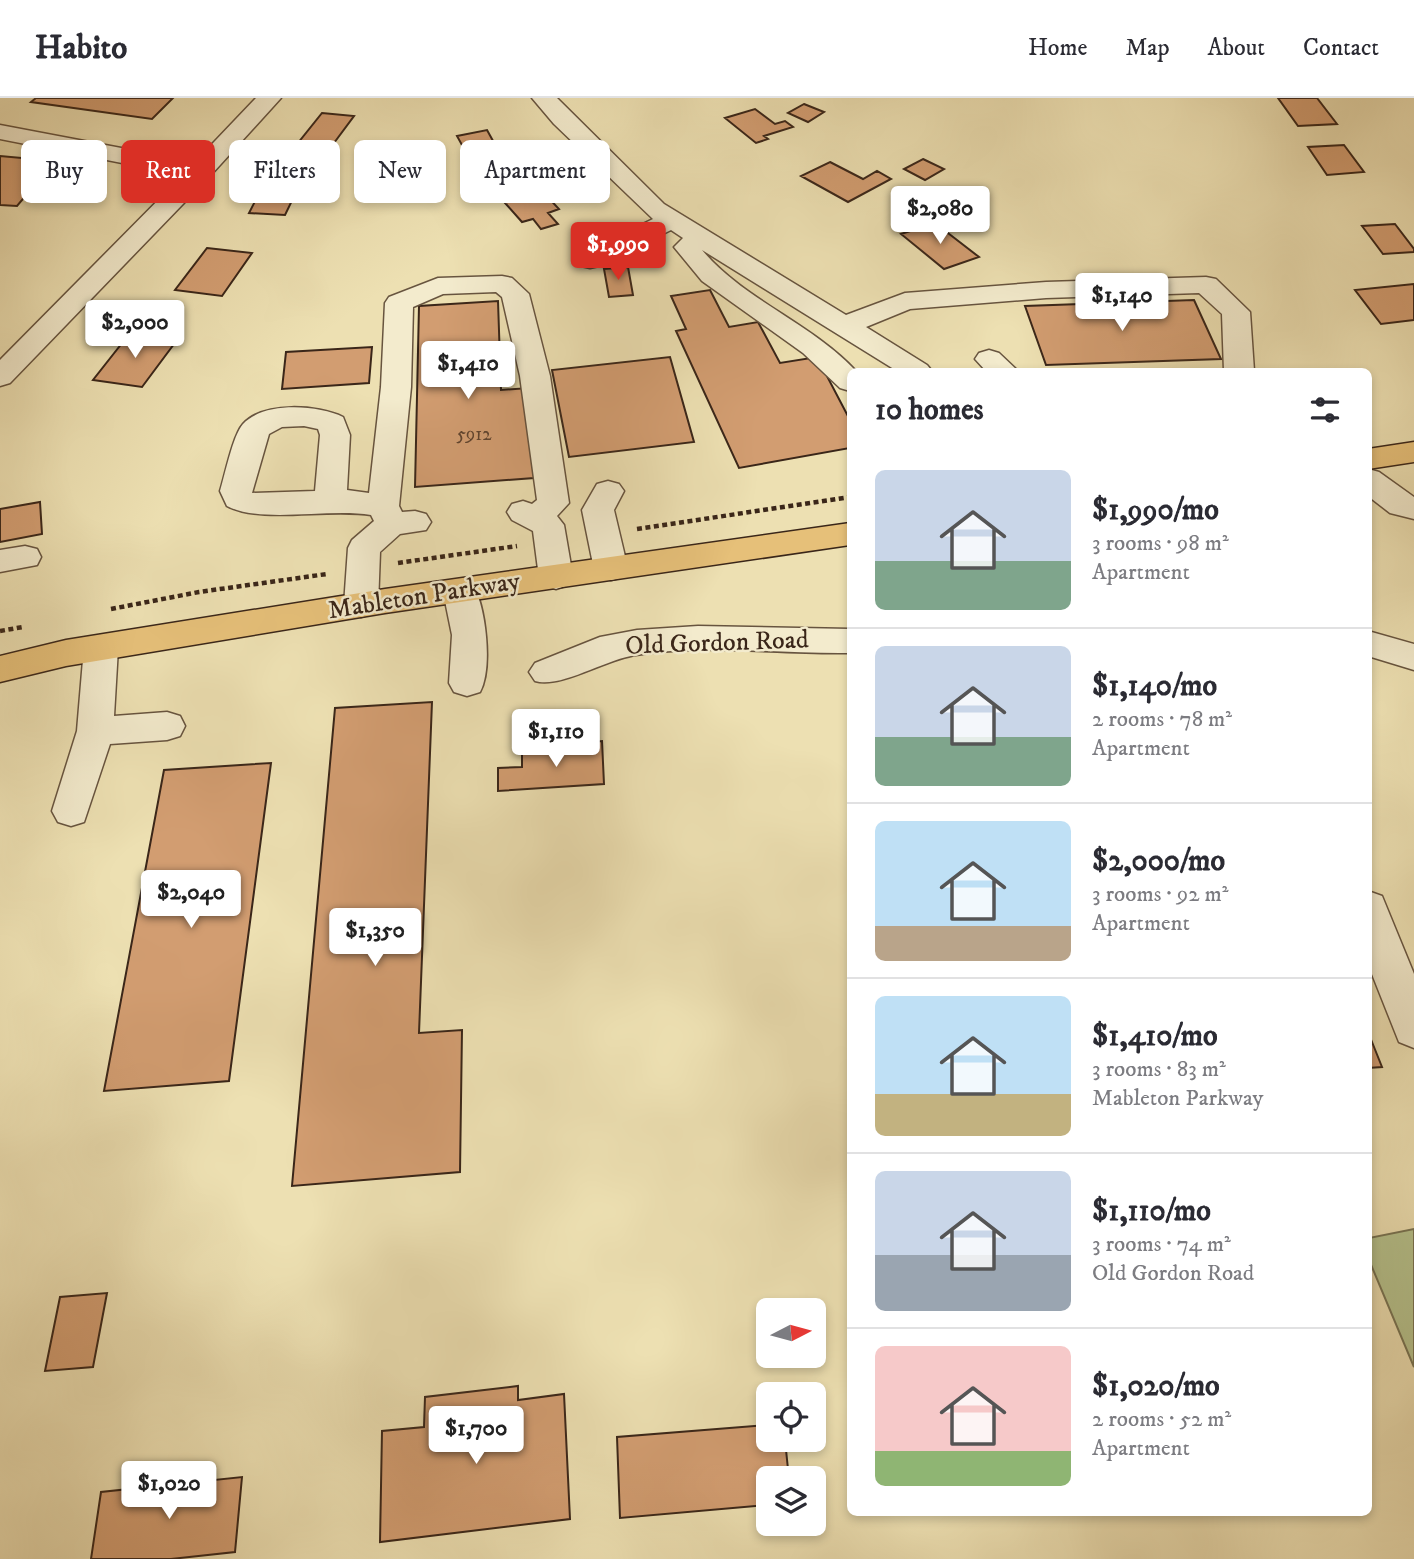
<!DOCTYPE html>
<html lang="en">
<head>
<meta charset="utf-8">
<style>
	body { margin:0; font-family:"IM FELL DW Pica",serif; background:#f7f7f7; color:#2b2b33; height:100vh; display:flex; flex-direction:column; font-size:26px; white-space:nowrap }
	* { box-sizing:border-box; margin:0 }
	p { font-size:23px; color:#7c7c81 }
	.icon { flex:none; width:38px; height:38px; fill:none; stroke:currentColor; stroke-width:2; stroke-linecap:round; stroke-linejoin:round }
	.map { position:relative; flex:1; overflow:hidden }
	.panel { position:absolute; left:847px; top:270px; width:525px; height:1148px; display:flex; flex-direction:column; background:#fff; border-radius:10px; box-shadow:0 4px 10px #0003 }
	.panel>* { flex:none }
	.banner { position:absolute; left:21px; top:42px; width:665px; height:63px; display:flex; gap:14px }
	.needle { width:46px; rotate:84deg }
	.fabs { position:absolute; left:756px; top:1200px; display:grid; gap:14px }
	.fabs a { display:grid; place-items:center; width:70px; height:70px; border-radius:10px; background:#fff; box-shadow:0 4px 10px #0003; font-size:35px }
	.price { position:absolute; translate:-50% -60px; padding:0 16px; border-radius:7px; background:#fff; color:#222; font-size:23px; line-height:46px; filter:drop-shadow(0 2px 4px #0008) }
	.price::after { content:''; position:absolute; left:50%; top:42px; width:21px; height:16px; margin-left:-10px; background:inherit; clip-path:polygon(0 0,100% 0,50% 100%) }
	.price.current { background:#d93025; color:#fff }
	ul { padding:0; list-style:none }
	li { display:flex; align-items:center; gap:21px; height:175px; padding:0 28px }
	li+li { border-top:2px solid #e1e1e2 }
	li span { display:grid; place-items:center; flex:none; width:196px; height:140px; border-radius:10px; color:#555 }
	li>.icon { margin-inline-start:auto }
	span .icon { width:84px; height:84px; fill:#fffc; stroke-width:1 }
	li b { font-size:30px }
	h2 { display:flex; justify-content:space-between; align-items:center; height:84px; padding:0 28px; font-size:30px }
	.pill { padding:0 24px; border-radius:10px; background:#fff; box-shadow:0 4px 10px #0003; font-size:24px; line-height:63px }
	.pill.current { background:#d93025; color:#fff }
	header { display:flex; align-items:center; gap:42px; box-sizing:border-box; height:98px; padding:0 35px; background:#fff; border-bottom:2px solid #e1e1e2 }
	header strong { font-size:33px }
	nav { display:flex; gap:38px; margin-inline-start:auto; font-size:24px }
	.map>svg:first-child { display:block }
</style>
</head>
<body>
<header>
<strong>Habito</strong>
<nav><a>Home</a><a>Map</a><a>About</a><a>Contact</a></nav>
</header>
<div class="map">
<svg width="1414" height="1461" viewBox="0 0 1414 1461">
	<rect width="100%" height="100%" fill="#ede0b2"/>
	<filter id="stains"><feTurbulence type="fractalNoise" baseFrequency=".00286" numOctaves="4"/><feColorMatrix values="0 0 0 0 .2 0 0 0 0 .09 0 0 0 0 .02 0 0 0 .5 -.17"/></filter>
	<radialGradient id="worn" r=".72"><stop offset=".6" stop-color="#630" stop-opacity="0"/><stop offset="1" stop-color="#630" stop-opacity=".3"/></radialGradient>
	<path fill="#b6c38e" stroke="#787454" stroke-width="2" d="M1414 1131V1269L1369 1162V1140Z"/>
	<path fill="#d29d71" stroke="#3a2619" stroke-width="2" d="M36 0H173L152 21 31 4Z
		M1278 0H1317L1337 26 1298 28Z
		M804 6 824 14 808 24 788 15Z
		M755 11 775 26 785 23 793 29 764 38 768 41 756 45 725 20Z
		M322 15 354 18 331 49 298 45Z
		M487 32 503 61 473 67 457 38Z
		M1344 47 1364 74 1327 77 1308 49Z
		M0 58 55 63 17 108 0 107Z
		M923 61 944 71 925 82 904 71Z
		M830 64 863 81 877 73 891 81 848 104 801 78Z
		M270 74 305 76 285 117 249 115Z
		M543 94 559 111 548 115 558 126 541 131 533 121 522 124 505 105Z
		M935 125 979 159 944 171 901 136Z
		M1395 126 1414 151V154L1383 156 1362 128Z
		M207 150 252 155 222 198 175 192Z
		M628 169 633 197 609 199 604 171Z
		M1414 186V222L1381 226 1355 192Z
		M710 192 729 229 758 224 780 265 817 259 850 322V350L739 370 676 233 686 231 671 198Z
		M1194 202 1221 261 1046 267 1025 208Z
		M498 203 501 292 529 290 534 380 415 389 419 208Z
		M130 235 177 242 142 289 93 282Z
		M372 249 369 285 282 291 286 254Z
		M670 259 694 344 569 359 552 272Z
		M40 404 42 436 0 444V411Z
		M432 604 419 935 462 932 460 1074 292 1088 335 610Z
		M602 643 604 686 498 693V670L522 669V655L571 652V646Z
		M271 665 229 983 104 993 164 672Z
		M1368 934 1382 969 1368 970Z
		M107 1195 93 1269 45 1273 60 1199Z
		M518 1288V1302L564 1296 570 1421 380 1444 382 1333 424 1329 425 1299Z
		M768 1327V1342H785L789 1381H768V1407L620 1420 617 1339Z
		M242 1379 235 1454 171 1461H91L101 1394Z"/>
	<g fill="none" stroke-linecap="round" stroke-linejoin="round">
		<g stroke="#67543f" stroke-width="3">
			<path id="minor" d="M256 0H281L210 78 10 285 0 288V262L183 77 0 41V27L195 64Z
				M532 0H557L664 106 846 217 905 195 1046 184 1206 179 1216 181 1250 214 1254 273H1224L1222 216 1199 195 1046 200 910 211 866 229 927 267 932 273H897L702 152C744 202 811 225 856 273H850V293L840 290 803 255 702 183 674 149 683 140 671 132 599 168 590 170 581 168 577 162 581 156 653 121 554 26Z
				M502 178 512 180 529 196 550 278 569 405 557 418 564 427 573 479 568 487 556 491 544 487 539 479 533 433 512 422 507 414 512 406 523 403 532 406 537 402 520 278 502 199 496 194 443 196 413 209 411 289 399 408 402 414 415 413 426 416 431 424 426 432 400 436 380 454 378 507 373 515 361 519 349 515 344 507 348 450 352 442 374 423 371 417C328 410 261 426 227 408L220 393C225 377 233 337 243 326 264 303 318 307 343 319L350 337 347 392 369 395 381 289 385 205 389 199 438 180ZM304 328 318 331 320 337 315 393 252 395 269 336 282 329Z
				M989 252 999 255 1018 273H986L975 261 979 255Z
				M1368 371 1379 374 1414 399V421L1390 415 1368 398Z
				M608 383 619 386 624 393 614 412 628 471 623 479 611 482 599 479 594 471 582 412 597 386Z
				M25 448 37 451 41 459 37 467 0 474V452Z
				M460 481 472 485C486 508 493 570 480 594L467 598 454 594 449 585 452 537 443 493 448 485Z
				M698 528 850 531V555C780 556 706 546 636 557 606 561 560 591 535 583L529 574 535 565 600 539 637 532Z
				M1368 533 1414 546V572L1368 558Z
				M101 537 113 541 118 550 114 618 167 614 180 618 185 628 180 638 167 642 110 646 84 724 71 728 58 724 52 713 77 633 84 550 89 541Z
				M1368 793 1382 798 1414 876V950L1399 944 1368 866Z"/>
		</g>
		<g stroke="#3a2619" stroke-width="3">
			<path id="major" d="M1414 344V364L1368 371V351Z
				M850 425V447L385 515 66 568 0 584V558L66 542 385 491Z"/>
		</g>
		<path stroke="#3a2619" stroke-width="4.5" stroke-dasharray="5 3.5" stroke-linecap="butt" d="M637 431 850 399
			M398 465 517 448
			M111 511 199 494 327 476
			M0 533 23 529"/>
		<use href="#minor" fill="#f3ebcd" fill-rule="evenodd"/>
		<use href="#major" fill="#e6c079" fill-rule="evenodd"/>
	</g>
	<g text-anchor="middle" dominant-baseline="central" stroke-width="5" stroke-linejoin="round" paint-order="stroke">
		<g font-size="19" fill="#60442f">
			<text x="474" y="336">5912</text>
		</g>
		<g font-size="26" fill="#3a2619" stroke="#f3ebcd">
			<text transform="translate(424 498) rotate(-9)">Mableton Parkway</text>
			<text transform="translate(717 545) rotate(-2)">Old Gordon Road</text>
		</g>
	</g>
	<rect width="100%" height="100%" filter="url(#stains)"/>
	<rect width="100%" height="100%" fill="url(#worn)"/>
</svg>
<div class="fabs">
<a><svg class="needle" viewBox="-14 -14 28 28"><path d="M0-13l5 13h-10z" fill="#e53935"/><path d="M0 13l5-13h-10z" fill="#7c7c81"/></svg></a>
<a><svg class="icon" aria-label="locate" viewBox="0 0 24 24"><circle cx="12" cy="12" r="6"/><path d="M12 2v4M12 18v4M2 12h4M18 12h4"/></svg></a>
<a><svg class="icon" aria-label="layers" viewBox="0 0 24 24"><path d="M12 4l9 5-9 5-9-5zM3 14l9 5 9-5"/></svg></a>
</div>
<b class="price" style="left:940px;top:148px">$2,080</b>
<b class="price current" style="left:618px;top:184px">$1,990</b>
<b class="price" style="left:1122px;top:235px">$1,140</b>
<b class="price" style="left:135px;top:262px">$2,000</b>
<b class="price" style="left:468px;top:303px">$1,410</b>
<b class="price" style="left:556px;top:671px">$1,110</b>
<b class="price" style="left:191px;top:832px">$2,040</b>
<b class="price" style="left:375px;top:870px">$1,350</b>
<b class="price" style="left:476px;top:1368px">$1,700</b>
<b class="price" style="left:169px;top:1423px">$1,020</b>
<div class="banner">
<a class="pill">Buy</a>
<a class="pill current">Rent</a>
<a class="pill">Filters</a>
<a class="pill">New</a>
<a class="pill">Apartment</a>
</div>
<section class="panel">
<h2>10 homes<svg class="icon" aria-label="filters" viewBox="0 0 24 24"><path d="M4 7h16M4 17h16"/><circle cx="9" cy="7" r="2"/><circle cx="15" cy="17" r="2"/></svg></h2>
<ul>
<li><span style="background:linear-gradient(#c9d6e8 65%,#7fa58c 0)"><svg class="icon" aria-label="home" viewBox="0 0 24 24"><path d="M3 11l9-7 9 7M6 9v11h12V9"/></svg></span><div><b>$1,990/mo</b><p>3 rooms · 98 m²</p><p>Apartment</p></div></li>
<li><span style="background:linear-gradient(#c9d6e8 65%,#7fa58c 0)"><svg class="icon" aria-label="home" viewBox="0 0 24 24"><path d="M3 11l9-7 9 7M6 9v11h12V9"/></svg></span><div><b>$1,140/mo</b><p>2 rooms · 78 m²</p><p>Apartment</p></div></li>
<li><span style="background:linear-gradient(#bfe0f5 75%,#b9a48a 0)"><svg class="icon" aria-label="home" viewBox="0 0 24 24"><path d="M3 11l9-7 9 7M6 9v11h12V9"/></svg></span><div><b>$2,000/mo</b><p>3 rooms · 92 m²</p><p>Apartment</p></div></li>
<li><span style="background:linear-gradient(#bfe0f5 70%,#c2b280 0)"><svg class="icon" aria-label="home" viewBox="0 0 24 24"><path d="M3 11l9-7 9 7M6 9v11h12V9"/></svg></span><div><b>$1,410/mo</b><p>3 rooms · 83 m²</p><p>Mableton Parkway</p></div></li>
<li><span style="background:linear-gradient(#c9d6e8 60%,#9aa5b1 0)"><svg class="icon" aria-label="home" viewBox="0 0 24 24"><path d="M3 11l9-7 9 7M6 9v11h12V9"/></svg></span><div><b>$1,110/mo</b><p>3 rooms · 74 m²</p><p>Old Gordon Road</p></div></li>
<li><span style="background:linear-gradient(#f6c9c9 75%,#8fb573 0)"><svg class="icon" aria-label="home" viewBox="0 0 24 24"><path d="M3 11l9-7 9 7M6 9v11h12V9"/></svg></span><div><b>$1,020/mo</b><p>2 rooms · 52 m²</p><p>Apartment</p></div></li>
</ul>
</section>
</div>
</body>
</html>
